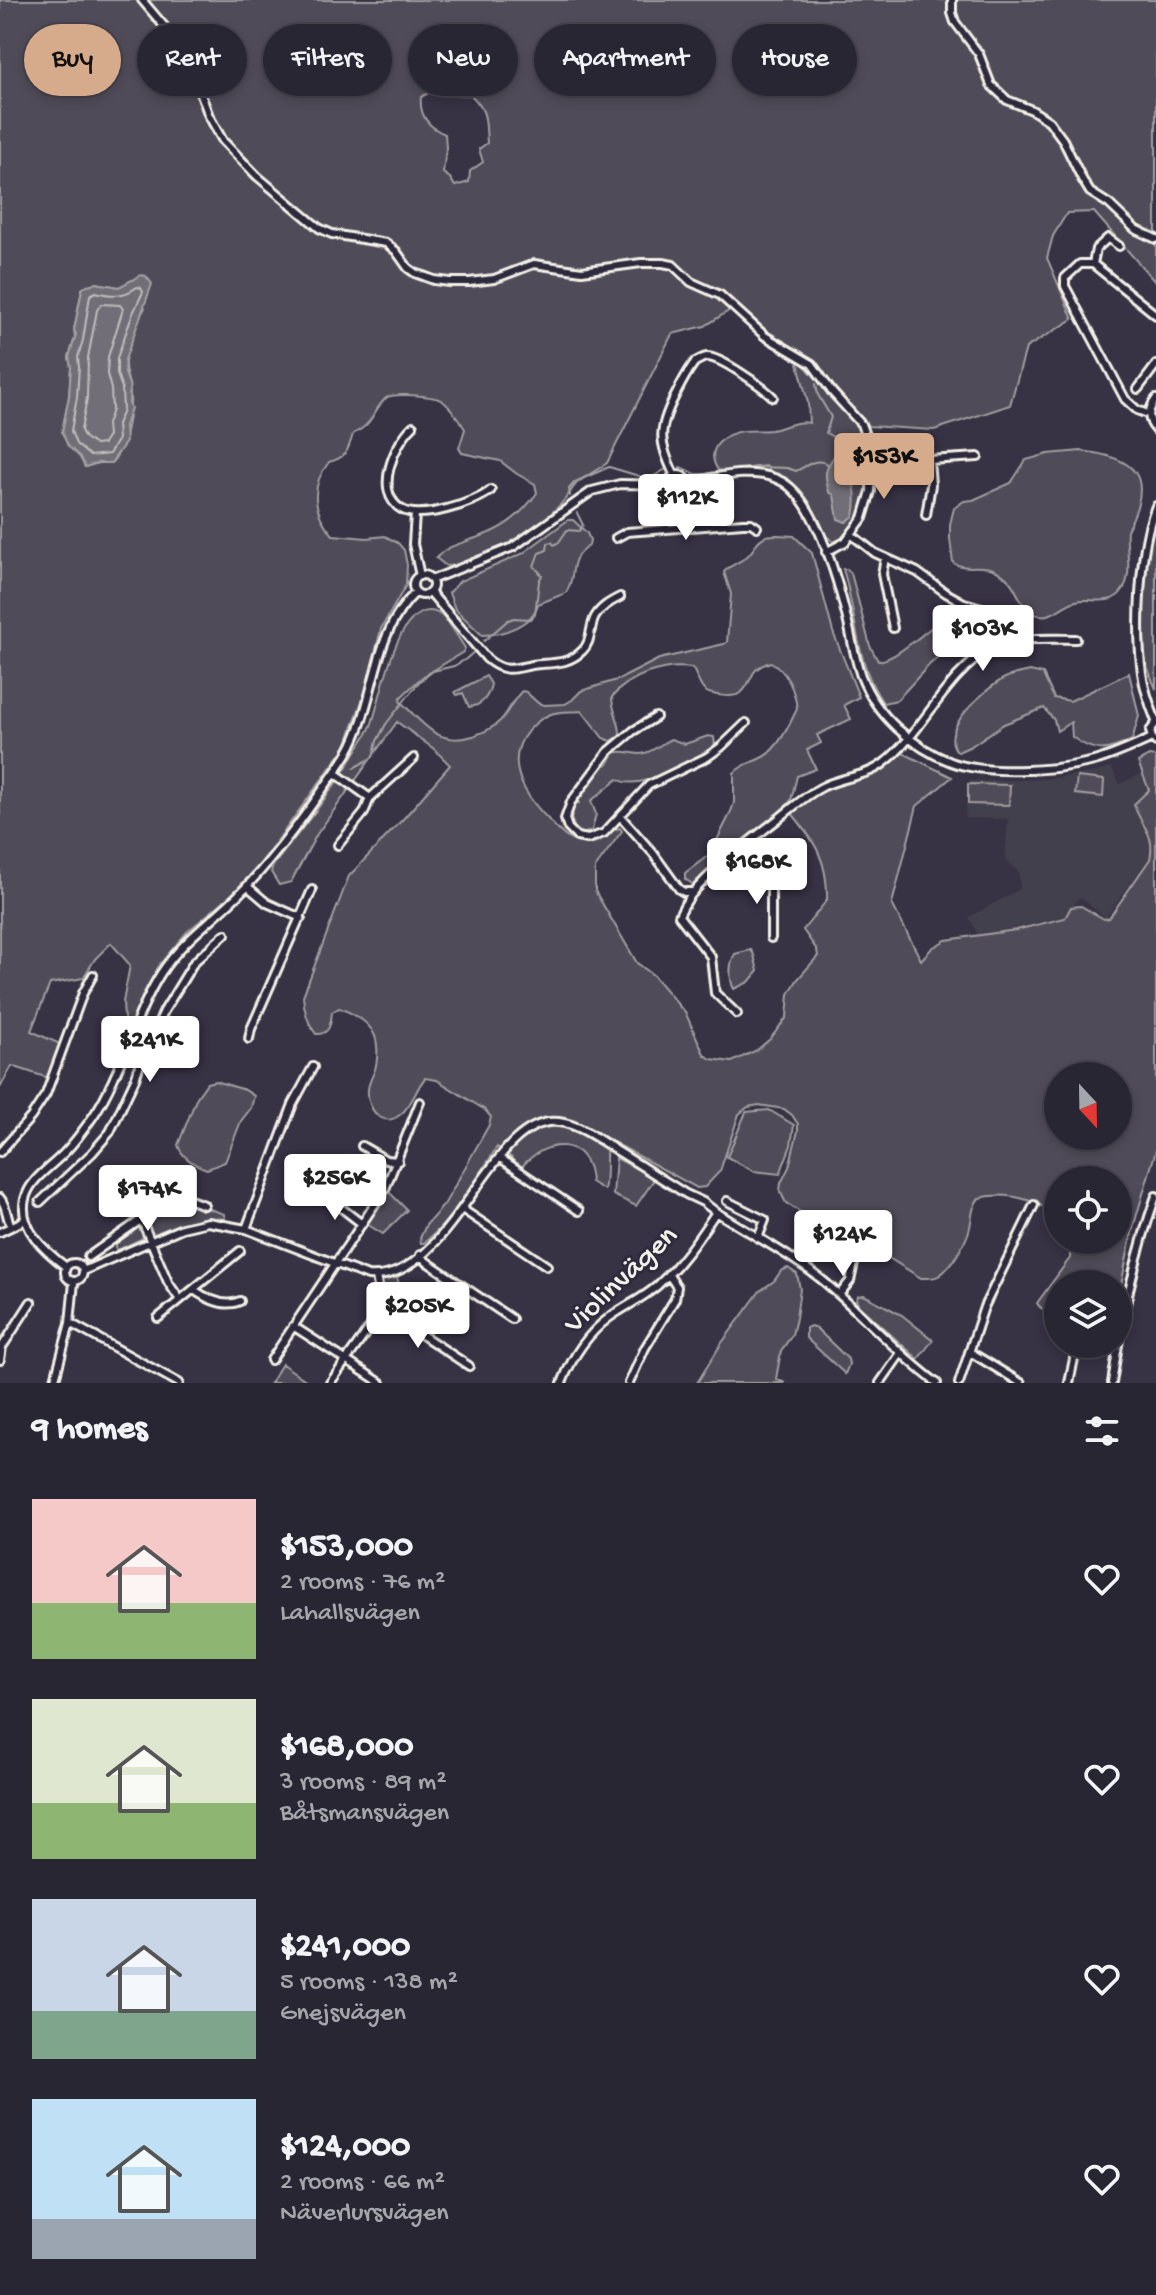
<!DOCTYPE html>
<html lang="en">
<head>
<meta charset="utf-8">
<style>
	body { margin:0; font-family:"Gochi Hand",sans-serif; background:#35323f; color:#f1f3f6; height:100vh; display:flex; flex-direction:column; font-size:30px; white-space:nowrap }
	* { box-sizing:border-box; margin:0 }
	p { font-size:26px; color:#a5a5ac }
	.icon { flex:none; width:44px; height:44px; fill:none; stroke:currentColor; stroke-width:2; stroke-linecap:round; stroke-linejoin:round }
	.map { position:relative; height:1383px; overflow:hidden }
	.sheet { display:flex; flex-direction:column; background:#292633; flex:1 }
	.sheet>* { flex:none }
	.guide { position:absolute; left:24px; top:24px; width:1108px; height:72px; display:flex; gap:16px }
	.needle { width:52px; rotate:158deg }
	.tools { position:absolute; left:1044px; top:1062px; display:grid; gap:16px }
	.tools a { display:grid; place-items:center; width:88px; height:88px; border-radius:50%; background:#292633; box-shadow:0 4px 12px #0003,0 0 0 2px #45434e; font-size:40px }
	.price { position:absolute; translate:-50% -68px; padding:0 18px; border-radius:8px; background:#fff; color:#222; font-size:26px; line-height:52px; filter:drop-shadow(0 2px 4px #0008) }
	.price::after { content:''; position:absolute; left:50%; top:48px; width:24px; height:18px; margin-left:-12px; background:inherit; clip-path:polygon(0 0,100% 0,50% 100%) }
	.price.current { background:#d6ab8b; color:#111 }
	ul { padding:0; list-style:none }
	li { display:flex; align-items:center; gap:24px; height:200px; padding:0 32px }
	li span { display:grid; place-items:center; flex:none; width:224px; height:160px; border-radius:0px; color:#555 }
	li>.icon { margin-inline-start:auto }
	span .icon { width:96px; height:96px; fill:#fffc; stroke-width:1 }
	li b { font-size:34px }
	h2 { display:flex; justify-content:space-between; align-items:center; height:96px; padding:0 32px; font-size:34px }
	.tag { padding:0 28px; border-radius:36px; background:#292633; box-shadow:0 4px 12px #0003,0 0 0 2px #45434e; font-size:28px; line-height:72px }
	.tag.current { background:#d6ab8b; color:#111 }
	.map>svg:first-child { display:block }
</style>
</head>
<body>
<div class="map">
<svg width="1156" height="1383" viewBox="0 0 1156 1383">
	<rect width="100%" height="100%" fill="#373244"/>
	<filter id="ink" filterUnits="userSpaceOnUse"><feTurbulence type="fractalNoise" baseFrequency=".0125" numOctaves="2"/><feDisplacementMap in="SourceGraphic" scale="16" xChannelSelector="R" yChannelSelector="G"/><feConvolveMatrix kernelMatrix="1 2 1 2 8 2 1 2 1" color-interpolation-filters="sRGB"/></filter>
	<g filter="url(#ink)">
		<path fill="#433f4e" d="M1111 767 1120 784 1141 774 1150 791 1156 849 1105 918 1080 897 1064 917 979 936 969 917 1020 889 1019 873 1005 858 1008 819 965 818 968 781 1047 779 1097 772Z"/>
		<path fill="#504b59" stroke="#a29ea0" stroke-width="2" fill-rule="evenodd" d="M0 0H1156V283L1094 212 1067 213 1053 236 1047 258 1073 319 1026 348 1010 405 934 430 868 426 809 357 767 331 738 305 705 326 672 334 607 463C599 469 582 478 576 484 571 490 567 498 561 504 534 532 485 564 446 566L436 558C446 547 456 545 470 540 500 531 518 519 537 493L535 484 517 474 500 461 462 453 459 448 465 429C459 420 451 406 441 400 433 396 393 392 386 398 372 411 375 423 353 434 348 451 346 458 329 462 310 486 312 512 333 535L367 538 385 536 398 543 404 550 407 565 406 585 381 629 366 689 346 746 258 867 232 894 187 932 160 964 125 1035 123 1002 130 965 111 943 95 959 83 978 50 984 31 1031 60 1044 48 1078 12 1066 0 1088ZM443 85 459 95H471C488 112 485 119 487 143L479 149 483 162 470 171 469 182 455 186 450 178 443 173 446 148 445 134C428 127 419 116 421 97ZM96 283 119 287 130 283 145 308C137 320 127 347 125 361 124 371 128 377 129 386 133 406 126 449 111 463H98L85 467 80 457 68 446 62 432 69 396 71 367 69 357 75 338 74 330 82 289Z
			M797 359C809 368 816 379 826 391 836 404 851 415 859 429 876 462 869 524 835 542 819 536 814 507 802 494 792 482 774 479 766 466L725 471 718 470C704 449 724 433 744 431 753 430 762 431 771 430 784 428 796 420 809 423L808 403Z
			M1081 451C1135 457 1156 476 1127 530 1125 549 1134 574 1122 591 1111 607 1091 597 1076 601 1065 604 1058 612 1048 615 1043 616 1035 615 1030 612 1016 600 1018 582 995 570 982 563 966 571 953 563L950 539V524L954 508 964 501 973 500 1011 483 1026 460 1048 454Z
			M1156 519V689C1151 678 1146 665 1144 652 1141 623 1142 543 1156 519Z
			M568 520H573L587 533 590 540 589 546C566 560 578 573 566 593L538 604C532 625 503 635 482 635L455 609 449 593 460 581 522 554Z
			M777 535 794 536 812 553 833 632 859 697 844 705 851 719 817 735 821 743 807 750 816 769 797 776 791 800 787 805 694 885 685 879V873L710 854 730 814 734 803V773C742 764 752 763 763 757 778 749 790 724 797 709 795 691 787 671 771 662 747 669 755 680 741 693 735 698 710 696 704 690 698 684 697 674 692 668 664 664 630 675 612 697 612 711 621 722 620 736L611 741 603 738 582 711C572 712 560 711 551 714 540 718 529 728 523 738 506 768 526 797 548 819 559 831 569 844 588 844 601 844 608 830 620 828L622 831 595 868V891L637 963 653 975 686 1014 704 1054 711 1059 732 1062 757 1050 770 1039 787 1017 789 994 797 980 818 956 817 950 803 930 827 900C828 861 815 841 791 812L830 785 881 771 888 766 899 751 952 777 917 806 892 904 921 960 932 948 946 940 1016 930 1065 918 1071 907 1081 906 1104 919 1109 918 1150 859C1156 833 1140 826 1134 804L1149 790 1138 762 1149 756 1156 757V1150L1133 1228 1118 1299V1284H1058V1312C1050 1312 1041 1311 1037 1303L1070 1258V1250L1066 1240H1118V1180H1058V1231L1047 1215 1044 1207C1026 1197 1000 1192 979 1198 970 1209 973 1221 968 1234 963 1247 951 1267 940 1275 934 1279 927 1278 921 1278L850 1234 816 1222 786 1203 780 1191 781 1183 789 1167 798 1131V1124L792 1115 784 1109 759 1105 748 1107 739 1114 720 1171 705 1187 697 1188 608 1139C604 1155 608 1173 604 1190L591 1182C589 1136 545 1137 521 1168L513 1165 512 1158 497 1147C476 1180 455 1217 424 1243H421L420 1238 426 1225 444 1205 489 1125 491 1117 485 1110 437 1080 425 1078C416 1089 412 1105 401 1114 382 1130 366 1108 368 1089 369 1080 375 1073 376 1065 378 1056 378 1042 374 1034 369 1022 351 1012 339 1008L332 1012C331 1023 330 1035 316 1034 308 1024 304 1009 303 996L349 876 404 818 450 765 434 749 397 722 317 834 291 882 279 885 271 872 273 866C300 831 329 796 352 758 358 747 366 737 371 726 382 697 394 614 428 611 445 609 457 637 465 648L463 652 421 678 401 697 400 701C423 723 437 747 473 736 483 732 492 729 500 721 509 712 512 700 522 691L526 692 538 703 544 705 565 704 572 700 581 691 620 679 659 659 724 644 727 642 731 594 724 572C732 563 744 562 751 552 756 546 756 541 764 537 767 535 773 535 777 535ZM1058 1076H1118V1136H1058Z
			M843 569H847L851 573 870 646 878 661C891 659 902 650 913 642 927 633 944 607 960 636L957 642 929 665 897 700 883 703C855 662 857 615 843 569Z
			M1030 671 1043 674 1054 698 1070 701 1129 673 1139 716 1132 740C1108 752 1095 754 1072 737L1071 722 1057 731 1054 720 1044 708 1004 724 971 746 958 752C936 731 986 688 1005 678 1013 674 1022 673 1030 671Z
			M486 676 491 684C489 696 482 706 469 707L463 693 457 695 455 692Z
			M708 736 714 737 715 748C696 761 638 793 618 779L591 801 596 814 592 830C585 835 581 833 575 829L571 818 575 804 579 803 578 799 602 765 608 764 614 753C625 749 629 754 640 754 651 754 661 743 671 739L685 744Z
			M1077 777 1104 780 1103 797 1075 794Z
			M968 784 1010 785 1009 805 968 804Z
			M751 950 754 955 758 971 749 982 734 989C729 979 729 963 735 954Z
			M215 1081 245 1090 254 1096 251 1108 241 1121 225 1162 207 1169C195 1165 182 1158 178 1145L197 1097 207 1083Z
			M769 1110 794 1125 791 1145 780 1174 753 1171 727 1157 746 1112Z
			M616 1158 655 1178 636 1206 613 1195Z
			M388 1191 407 1210 383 1234 365 1223Z
			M176 1197 224 1214 225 1219C198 1216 177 1224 152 1235L145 1219Z
			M140 1223 145 1237 116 1251V1239Z
			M788 1268 797 1274 800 1289 796 1318 792 1335 781 1351 776 1379 785 1383H697L721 1344 760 1291 774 1281 781 1271Z
			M391 1277 397 1278C400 1285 400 1291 402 1297 405 1307 409 1310 409 1321L384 1306 381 1282 382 1279Z
			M864 1295 902 1315 933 1340 918 1359 860 1307 856 1301 858 1296Z
			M810 1326 816 1328 848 1359 849 1364 845 1374 806 1338V1328Z
			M282 1364 310 1383H270Z"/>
		<path fill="#726e77" stroke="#a6a2a4" stroke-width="2" d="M141 275 146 276 152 284 125 360V373L130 387 129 403 131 408 125 426 126 442 111 463H98L85 467 80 457 68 446 62 432 69 396 71 367 69 357 76 334 74 330 82 289 87 285 96 283 119 287Z
			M835 455C854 471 859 491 854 516L846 522 838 519 834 495 829 492C824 474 824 470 835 455Z"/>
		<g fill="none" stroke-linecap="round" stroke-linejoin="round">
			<path stroke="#c0bdbb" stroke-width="2" d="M137 287 141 288 143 292 133 313 117 358V374L122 388 123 411 117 424 118 439 109 454 90 456 76 444 71 431 77 397 79 367 78 357 83 340 90 295 96 292C111 296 124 297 137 287Z
				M101 304 120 305 123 309 108 357 107 374 111 389 112 410 107 424 108 436 103 444 95 445 84 437 81 430 87 398 88 358 97 310Z"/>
			<path stroke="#a6a2a4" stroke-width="2" d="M816 384 818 395 831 417 826 433 833 437 839 446 835 455
				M680 467 696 474H708L758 467 787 468 796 471C808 466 815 457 828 464
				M570 496 569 489 575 482 609 467 649 479 666 469
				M484 641 508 620 514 618 530 619 535 615 539 581 542 575 534 566 539 553 547 550 548 543 552 542 554 545 559 542 567 530 579 531 583 525 577 513
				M354 768 373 757 377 741 386 724 419 682 433 671 454 666 466 659 476 650"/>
			<g stroke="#f4f1e8" stroke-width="12">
				<path id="minor" d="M142 0 180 45 189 62 209 116 223 141 257 176 319 228 332 234 386 243 396 251 408 268 415 273 434 280 450 282H469L494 279 534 264 582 271 641 263H663L673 265 691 282 720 295 765 336 812 364 832 392 861 424 872 455 871 491 863 518 845 542 826 552
					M952 0V13L955 22 979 54 991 85 1007 100 1032 110 1049 121 1063 140 1082 179 1090 192 1109 204 1135 229 1156 239
					M1093 264 1096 249 1108 238 1119 246
					M1138 389 1156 365
					M1156 399C1148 410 1146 419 1156 430
					M1148 414 1137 410 1125 399 1065 286V278L1080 264H1093L1156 315
					M413 426C395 443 373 491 401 509 420 521 475 503 491 490
					M872 455 929 460 978 457
					M668 485a10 10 0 1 1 20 0a10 10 0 1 1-20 0Z
					M675 476C658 442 658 429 675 396 681 384 687 372 695 362 699 360 704 357 707 357 721 357 763 387 773 397
					M688 483C717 477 755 466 783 482 817 502 839 585 848 623 852 641 855 659 861 676 876 715 912 747 951 762 986 775 1053 771 1090 762 1111 757 1132 747 1152 738
					M676 494 682 527
					M1156 506C1139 546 1136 630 1142 673 1144 689 1150 706 1156 721
					M415 514 413 544 420 576
					M926 515 931 485 929 460
					M852 535 875 553 917 572 946 593 964 603 985 609
					M616 538 627 532 743 523H751L757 527
					M885 558 882 574 893 628
					M413 585a10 10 0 1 1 20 0a10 10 0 1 1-20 0Z
					M431 580 513 547 592 491 620 484 668 485
					M430 592 487 659C508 677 519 665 541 664 556 663 570 663 582 651 592 642 589 628 595 617 601 607 610 602 620 597
					M656 717 633 731 608 752 571 802 565 819 568 828 577 837 588 839 604 833 649 785 707 757 721 747 746 723
					M1156 723 1150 731 1152 738 1156 742
					M335 773 370 798
					M620 816 653 853 679 889 684 892H693
					M749 843 766 864 771 873V938
					M338 845 364 813 370 798 414 758
					M247 886 267 903 301 918
					M737 1014 715 993 711 957 679 916C682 908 686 902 691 895 715 866 749 842 778 819 792 808 806 795 822 787 841 777 867 777 884 763 925 731 945 673 992 649 1017 636 1049 639 1076 639
					M249 1039 251 1029 312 890
					M362 1146 386 1160 398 1161
					M0 1152 31 1117 46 1094 83 993 93 975
					M500 1158 579 1211
					M326 1196 362 1224
					M0 1198C7 1206 6 1217 11 1226
					M727 1201 765 1220 758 1238
					M40 1202 92 1153 110 1132 135 1079 139 1067 164 1011 194 962 225 934
					M462 1209 547 1266
					M141 1219 168 1282 180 1300
					M246 1229 293 1104 313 1067
					M0 1232 25 1220
					M420 1255 427 1262 512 1319
					M88 1257 176 1195 204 1205
					M65 1272a9 9 0 1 1 18 0a9 9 0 1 1-18 0Z
					M66 1267C45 1251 18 1228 25 1199 30 1179 50 1168 64 1153 75 1142 85 1128 94 1115 123 1071 133 1017 161 973 184 938 218 917 246 887 282 849 312 805 342 762 378 711 368 636 416 592
					M83 1271 182 1228 208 1222 246 1229 368 1276C453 1283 489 1113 559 1122 581 1125 601 1141 619 1152 641 1166 664 1180 686 1194L703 1202 716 1212C751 1234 788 1253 821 1279 861 1312 895 1352 937 1383
					M376 1277 383 1309
					M194 1290C207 1299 225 1308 240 1301
					M839 1295 850 1281 858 1246
					M383 1309 469 1366
					M158 1318 240 1251
					M70 1323 179 1383
					M293 1326 381 1383
					M970 1352 1021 1383
					M0 1360 2 1347 31 1302
					M271 1360 385 1189 420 1102
					M54 1383 70 1323 74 1282
					M330 1383 383 1309
					M562 1383C572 1357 587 1334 610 1317 625 1306 642 1299 657 1286 681 1264 698 1239 716 1212
					M629 1383 645 1348 675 1299 677 1287 668 1274
					M880 1383 901 1353
					M959 1383 984 1307 1034 1205
					M1069 1383 1077 1344
					M1112 1383C1121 1320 1135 1256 1156 1196"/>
			</g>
			<use href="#minor" stroke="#2f2a3d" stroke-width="6"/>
		</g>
	</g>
	<g text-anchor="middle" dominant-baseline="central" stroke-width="6" stroke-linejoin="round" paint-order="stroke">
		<g font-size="30" fill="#f4f1e8" stroke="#2f2a3d">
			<text transform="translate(622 1281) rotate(-43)">Violinvägen</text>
		</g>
	</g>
</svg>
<div class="tools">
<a><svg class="needle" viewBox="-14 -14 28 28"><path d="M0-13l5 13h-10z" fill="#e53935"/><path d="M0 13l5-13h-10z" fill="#a5a5ac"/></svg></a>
<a><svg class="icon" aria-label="locate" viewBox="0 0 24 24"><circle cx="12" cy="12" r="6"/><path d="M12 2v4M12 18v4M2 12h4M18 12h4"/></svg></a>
<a><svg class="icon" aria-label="layers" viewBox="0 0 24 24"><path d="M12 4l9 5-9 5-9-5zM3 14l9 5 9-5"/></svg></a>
</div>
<b class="price current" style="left:884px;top:501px">$153K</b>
<b class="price" style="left:686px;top:542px">$112K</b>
<b class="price" style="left:983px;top:673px">$103K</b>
<b class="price" style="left:757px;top:906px">$168K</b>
<b class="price" style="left:150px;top:1084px">$241K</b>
<b class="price" style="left:335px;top:1222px">$256K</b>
<b class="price" style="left:148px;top:1233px">$174K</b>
<b class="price" style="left:843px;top:1278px">$124K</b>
<b class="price" style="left:418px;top:1350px">$205K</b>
<div class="guide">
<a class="tag current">Buy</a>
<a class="tag">Rent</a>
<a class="tag">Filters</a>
<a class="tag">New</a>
<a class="tag">Apartment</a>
<a class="tag">House</a>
</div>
</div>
<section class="sheet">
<h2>9 homes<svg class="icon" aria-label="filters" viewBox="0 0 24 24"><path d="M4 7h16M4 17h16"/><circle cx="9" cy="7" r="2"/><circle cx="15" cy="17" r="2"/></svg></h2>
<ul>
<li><span style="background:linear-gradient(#f6c9c9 65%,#8fb573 0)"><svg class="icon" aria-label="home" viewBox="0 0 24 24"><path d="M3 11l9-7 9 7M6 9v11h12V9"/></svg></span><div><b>$153,000</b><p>2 rooms · 76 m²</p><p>Lahallsvägen</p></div><svg class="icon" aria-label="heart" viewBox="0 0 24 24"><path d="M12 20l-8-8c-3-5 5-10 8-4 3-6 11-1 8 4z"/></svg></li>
<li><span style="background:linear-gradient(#dfe7d0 65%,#8fb573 0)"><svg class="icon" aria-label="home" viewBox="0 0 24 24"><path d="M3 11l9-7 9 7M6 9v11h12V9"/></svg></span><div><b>$168,000</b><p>3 rooms · 89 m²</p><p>Båtsmansvägen</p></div><svg class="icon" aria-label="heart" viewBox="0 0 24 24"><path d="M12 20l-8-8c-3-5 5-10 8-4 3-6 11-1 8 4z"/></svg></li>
<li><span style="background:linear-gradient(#c9d6e8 70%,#7fa58c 0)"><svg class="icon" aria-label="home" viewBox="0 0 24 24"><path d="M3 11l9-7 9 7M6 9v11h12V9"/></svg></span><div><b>$241,000</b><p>5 rooms · 138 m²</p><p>Gnejsvägen</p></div><svg class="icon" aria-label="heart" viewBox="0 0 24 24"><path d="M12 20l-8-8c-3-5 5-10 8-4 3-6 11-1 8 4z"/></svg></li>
<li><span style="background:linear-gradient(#bfe0f5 75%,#9aa5b1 0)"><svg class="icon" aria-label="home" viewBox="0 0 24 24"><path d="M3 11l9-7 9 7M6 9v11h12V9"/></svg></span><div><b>$124,000</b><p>2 rooms · 66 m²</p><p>Näverlursvägen</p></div><svg class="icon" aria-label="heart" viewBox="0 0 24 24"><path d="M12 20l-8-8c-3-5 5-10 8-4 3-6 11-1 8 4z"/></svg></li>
</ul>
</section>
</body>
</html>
